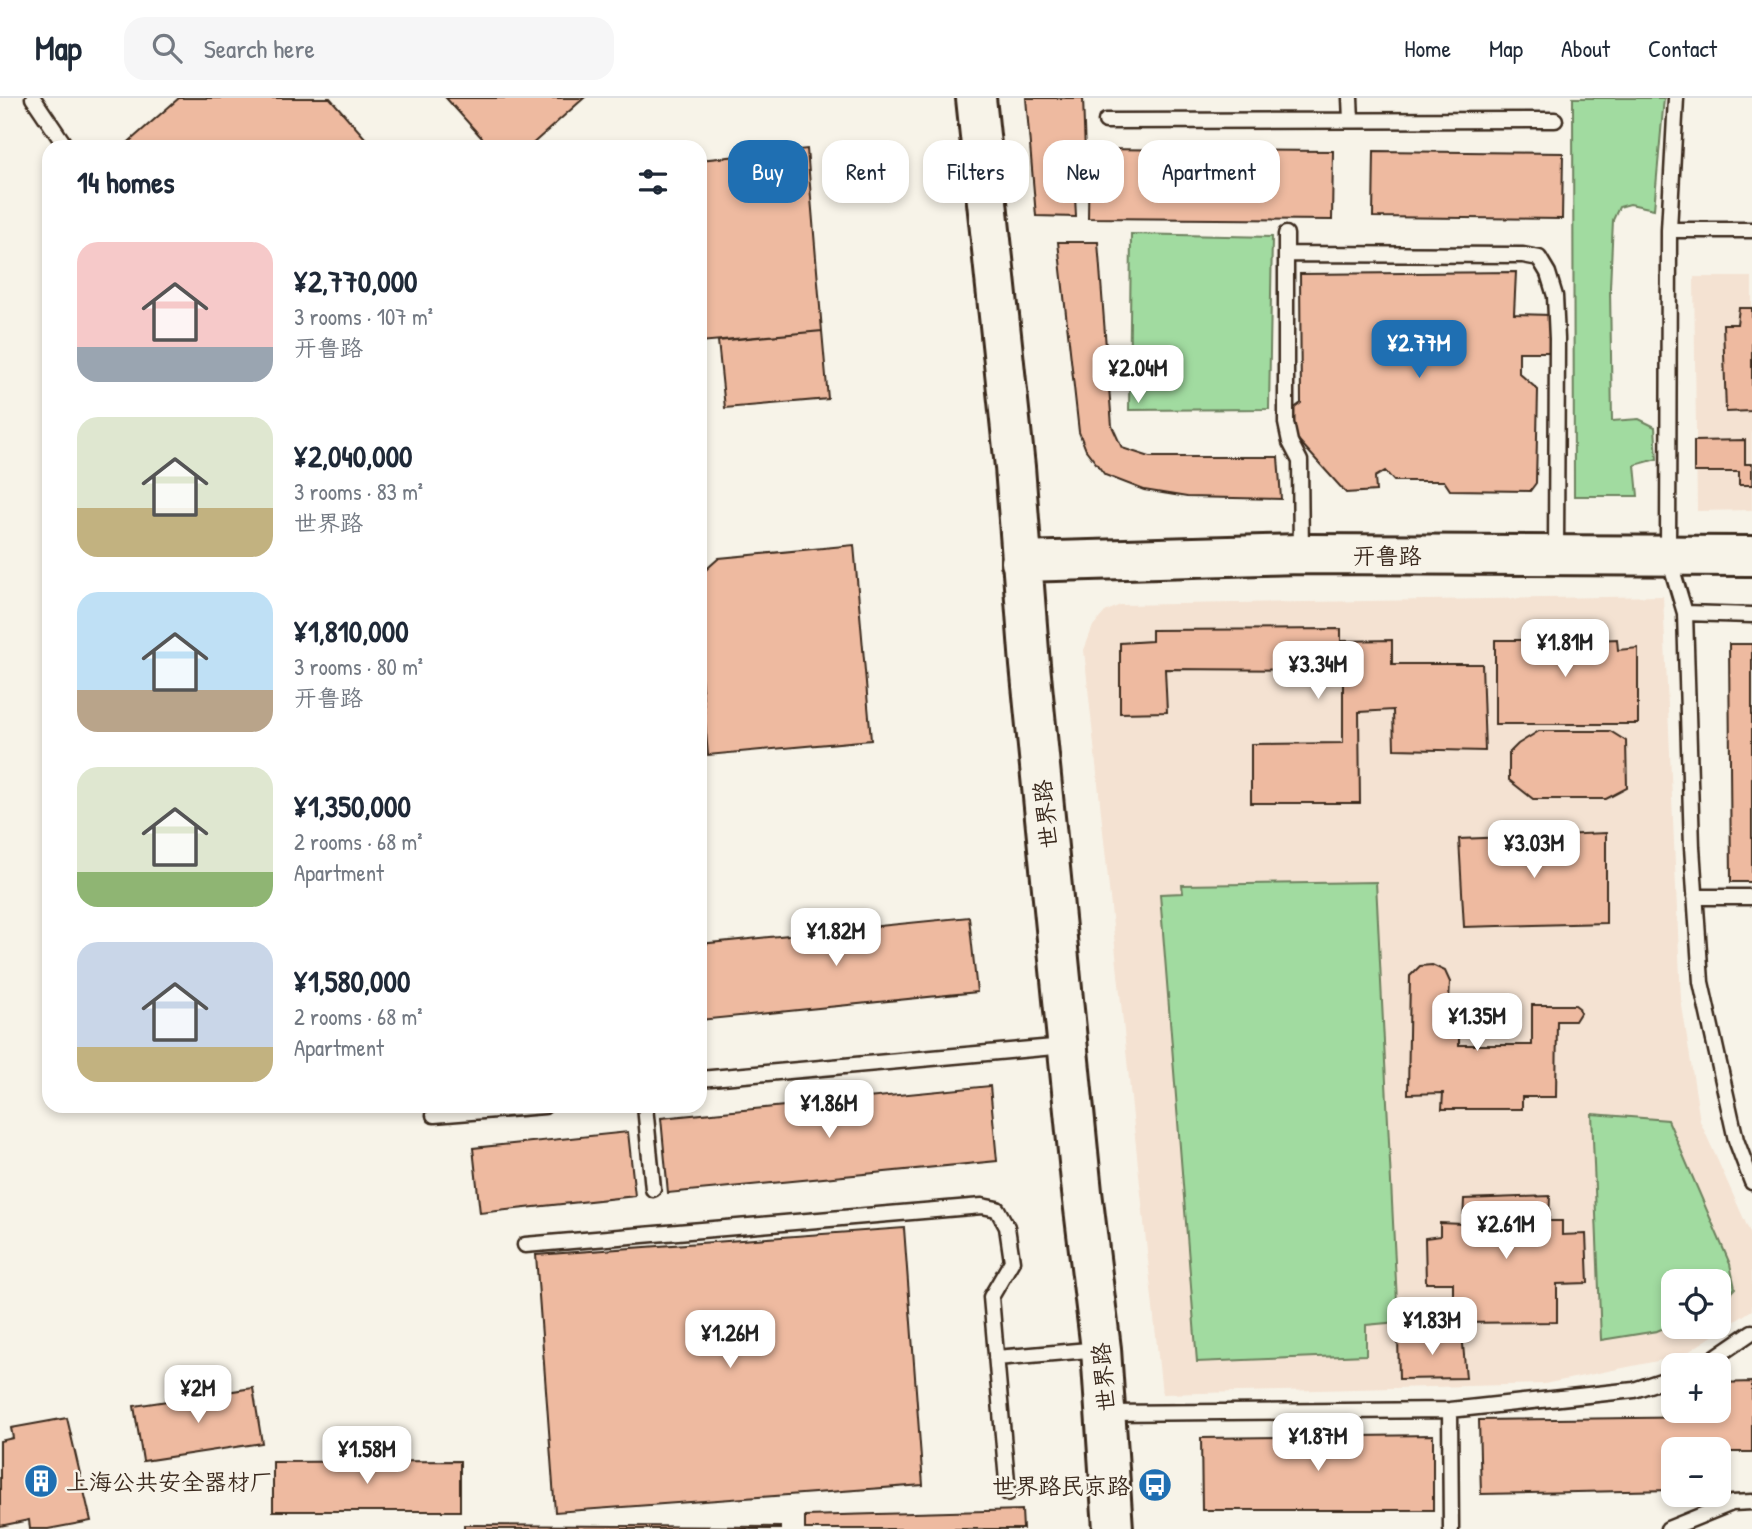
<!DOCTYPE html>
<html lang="en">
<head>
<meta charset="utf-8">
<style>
	body { margin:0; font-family:"Patrick Hand","LXGW WenKai TC",sans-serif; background:#f6f6f7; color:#1f2937; height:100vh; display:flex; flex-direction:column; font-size:26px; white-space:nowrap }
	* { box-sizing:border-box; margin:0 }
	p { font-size:23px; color:#747a83 }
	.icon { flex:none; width:38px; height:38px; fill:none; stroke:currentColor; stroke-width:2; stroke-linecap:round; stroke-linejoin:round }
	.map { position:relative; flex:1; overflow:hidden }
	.panel { position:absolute; left:42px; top:42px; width:665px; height:973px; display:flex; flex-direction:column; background:#fff; border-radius:21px; box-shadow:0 4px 10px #0003 }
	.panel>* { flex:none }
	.top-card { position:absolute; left:728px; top:42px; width:665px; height:63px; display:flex; gap:14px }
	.controls { position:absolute; left:1661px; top:1171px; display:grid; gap:14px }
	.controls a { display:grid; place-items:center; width:70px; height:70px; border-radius:14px; background:#fff; box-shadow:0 4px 10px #0003; font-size:35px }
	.price { position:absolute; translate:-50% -60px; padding:0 16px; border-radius:14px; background:#fff; color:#222; font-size:23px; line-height:46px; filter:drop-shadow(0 2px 4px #0008) }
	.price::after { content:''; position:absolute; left:50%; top:42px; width:21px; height:16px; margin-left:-10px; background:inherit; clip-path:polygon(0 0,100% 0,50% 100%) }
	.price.on { background:#1f6fb2; color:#fff }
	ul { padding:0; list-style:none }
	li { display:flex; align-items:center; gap:21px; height:175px; padding:0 35px }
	li span { display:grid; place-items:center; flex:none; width:196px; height:140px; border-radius:21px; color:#555 }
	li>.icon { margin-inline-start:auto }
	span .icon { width:84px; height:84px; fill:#fffc; stroke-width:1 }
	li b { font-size:30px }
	h2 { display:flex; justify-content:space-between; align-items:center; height:84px; padding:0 35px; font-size:30px }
	.chip { padding:0 24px; border-radius:21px; background:#fff; box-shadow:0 4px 10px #0003; font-size:24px; line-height:63px }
	.chip.on { background:#1f6fb2; color:#fff }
	header { display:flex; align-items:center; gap:42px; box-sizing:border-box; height:98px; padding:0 35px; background:#fff; border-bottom:2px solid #e0e1e3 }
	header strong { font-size:33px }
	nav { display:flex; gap:38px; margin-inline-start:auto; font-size:24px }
	.search { width:490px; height:63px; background:#f6f6f7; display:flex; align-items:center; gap:18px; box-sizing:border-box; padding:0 24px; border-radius:21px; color:#747a83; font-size:26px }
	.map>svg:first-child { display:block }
</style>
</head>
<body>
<header>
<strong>Map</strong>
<div class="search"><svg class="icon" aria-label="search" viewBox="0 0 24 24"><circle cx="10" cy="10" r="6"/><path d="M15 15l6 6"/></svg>Search here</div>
<nav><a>Home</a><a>Map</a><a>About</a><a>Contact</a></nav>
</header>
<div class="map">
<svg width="1752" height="1431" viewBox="0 0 1752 1431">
	<rect width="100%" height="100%" fill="#f7f3e8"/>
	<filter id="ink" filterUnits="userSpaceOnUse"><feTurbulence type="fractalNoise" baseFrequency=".0143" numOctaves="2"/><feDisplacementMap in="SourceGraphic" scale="14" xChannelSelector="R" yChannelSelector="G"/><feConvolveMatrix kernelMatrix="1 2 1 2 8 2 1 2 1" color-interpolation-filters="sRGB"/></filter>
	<g filter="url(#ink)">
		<path fill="#f4e2d2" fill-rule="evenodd" d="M1694 179H1752V412L1697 413Z
			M1663 498 1681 901 1700 1023 1752 1139V1212L1682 1258 1544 1286 1162 1296 1084 552 1093 528 1105 514 1120 507ZM1673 1183H1718V1228H1673Z"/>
		<path fill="#a1dba0" stroke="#6e825f" stroke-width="2" d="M1573 0H1664L1654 111 1630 106 1619 109 1613 122 1610 190 1612 323 1639 321 1655 329 1657 361 1635 367 1638 398H1574Z
			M1131 136 1272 139 1269 311 1129 312Z
			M1376 784 1398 1224 1366 1227V1257L1197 1264 1160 796 1183 795 1182 787Z
			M1592 1016 1668 1022 1730 1166 1735 1190 1724 1202 1719 1205 1718 1183H1673V1226L1657 1233 1601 1242Z"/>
		<path fill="#eebaa0" stroke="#3b2a1e" stroke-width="2" d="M179 0H330L373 49H123Z
			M446 0H584L529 49H490Z
			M1026 0H1083L1085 55 1073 56 1076 119 1036 118Z
			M807 51 822 233 700 244V62Z
			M1089 51 1333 53 1332 122 1088 120Z
			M1374 53 1563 55 1562 121 1373 119Z
			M1058 144H1098L1112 328 1122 350 1150 359H1278L1281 401 1187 399 1144 392 1105 377 1086 352 1079 334Z
			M1516 174 1514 216 1550 217 1549 254H1519V275L1538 292 1536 385 1530 393 1450 392 1444 383H1394L1385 373 1375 379 1376 393 1346 395 1292 335V312L1301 305 1300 176Z
			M1739 210H1752V313L1726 314 1723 226H1737Z
			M822 233 828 301 725 310 718 243Z
			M1745 342V366H1752V387H1739V374H1694V343Z
			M854 447 871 642 708 657 700 567V477L719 460Z
			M1527 530H1595L1596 542 1617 541 1618 552 1638 550V626H1495V542H1527Z
			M1341 531V543L1392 542V566H1482L1485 653 1394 651 1393 612 1359 614 1360 705H1251V646L1343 645V572L1165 571 1167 614 1120 615V545L1152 543V532Z
			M1729 546H1752V784H1731Z
			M1539 633H1610L1626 643 1627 690 1606 701H1533L1509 682V655L1518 646Z
			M1606 735V825L1464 829 1459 741Z
			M969 819 977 894 700 922V846Z
			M1432 867 1445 873 1450 884 1448 922H1459V947H1532V907H1575L1579 910 1580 915 1575 923H1557L1556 999H1522V1011H1442L1443 995 1408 996 1410 878 1420 868Z
			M990 988 997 1063 668 1095 661 1020Z
			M628 1034 635 1098 480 1115 473 1050Z
			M1550 1098 1549 1123H1562V1137L1586 1136 1588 1185 1557 1186V1224L1453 1225V1185H1426L1425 1140 1440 1138V1125L1463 1126 1464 1101Z
			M904 1130 923 1387 555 1414 536 1157Z
			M1462 1235 1466 1280 1399 1281 1398 1238Z
			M1752 1284V1354H1718V1351H1673V1392L1481 1396 1479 1322 1712 1319V1312H1718V1285Z
			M253 1290 262 1345 143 1363 134 1308Z
			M67 1320 91 1423 48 1431H30L29 1422 0 1428V1343L13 1340 11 1330Z
			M1433 1337V1412H1202L1201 1340Z
			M460 1363V1413H273V1364Z
			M1022 1412 1023 1431H805V1418Z
			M464 1427 780 1429V1431H464Z"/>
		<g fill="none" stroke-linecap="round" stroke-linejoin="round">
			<g stroke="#3b2a1e" stroke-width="19">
				<path id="lane" d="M33 0 66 49
					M1350 0 1351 22
					M1676 0 1669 132 1668 458 1685 515 1692 749 1701 884 1736 1042 1752 1084
					M1106 23 1555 22
					M1669 132H1752
					M1286 136V325L1290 344 1300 363 1301 455
					M1286 156 1523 157 1539 160 1548 175 1555 198 1557 241 1556 456
					M1685 515 1752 517
					M1695 799H1752
					M700 981 1065 948
					M645 1008 653 1091
					M434 1017 544 1008
					M525 1147 982 1108 997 1111 1007 1129 1012 1163 991 1199 1008 1395
					M996 1260 1100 1251
					M1704 1267 1752 1234
					M1450 1312 1451 1431
					M1107 1315 1450 1312 1634 1292 1673 1279
					M1668 1431 1732 1405 1752 1404"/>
			</g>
			<g stroke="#3b2a1e" stroke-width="44">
				<path id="secondary" d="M976 0 1015 369 1030 567 1082 1094 1101 1251 1113 1431
					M1021 464 1301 456 1752 458"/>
			</g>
			<use href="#lane" stroke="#f7f3e8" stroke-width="14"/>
			<use href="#secondary" stroke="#f7f3e8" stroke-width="38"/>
		</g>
	</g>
	<defs>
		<g id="building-disc" transform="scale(1.75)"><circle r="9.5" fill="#1f6fb2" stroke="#f7f3e8"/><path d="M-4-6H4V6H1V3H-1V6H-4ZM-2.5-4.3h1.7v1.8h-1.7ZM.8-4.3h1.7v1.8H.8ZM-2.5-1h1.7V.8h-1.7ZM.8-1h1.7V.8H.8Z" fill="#fff"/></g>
		<g id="bus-disc" transform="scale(1.75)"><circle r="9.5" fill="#1f6fb2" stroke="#f7f3e8"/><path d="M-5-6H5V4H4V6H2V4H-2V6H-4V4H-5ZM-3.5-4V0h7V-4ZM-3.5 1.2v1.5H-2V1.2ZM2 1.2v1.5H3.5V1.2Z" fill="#fff"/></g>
	</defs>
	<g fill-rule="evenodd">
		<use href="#building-disc" x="41" y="1383"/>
		<use href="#bus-disc" x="1155" y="1387"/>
	</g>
	<g text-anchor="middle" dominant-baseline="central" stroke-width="5" stroke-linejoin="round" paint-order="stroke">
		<g font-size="23" fill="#3b2a1e" stroke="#f7f3e8">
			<text x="1387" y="457">开鲁路</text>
			<text transform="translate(1045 716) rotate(-96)">世界路</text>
			<text transform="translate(1103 1279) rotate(-95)">世界路</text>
		</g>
		<g font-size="23" fill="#3b2a1e" stroke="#f7f3e8" text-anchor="start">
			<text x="66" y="1383">上海公共安全器材厂</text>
			<text x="1130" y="1387" text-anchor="end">世界路民京路</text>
		</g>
	</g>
</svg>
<div class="controls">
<a><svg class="icon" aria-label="locate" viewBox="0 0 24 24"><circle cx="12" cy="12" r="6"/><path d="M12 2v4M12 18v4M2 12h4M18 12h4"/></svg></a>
<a>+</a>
<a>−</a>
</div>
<b class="price on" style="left:1419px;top:282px">¥2.77M</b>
<b class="price" style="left:1138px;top:307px">¥2.04M</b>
<b class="price" style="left:1565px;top:581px">¥1.81M</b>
<b class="price" style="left:1318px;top:603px">¥3.34M</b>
<b class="price" style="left:1534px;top:782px">¥3.03M</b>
<b class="price" style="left:836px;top:870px">¥1.82M</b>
<b class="price" style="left:1477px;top:955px">¥1.35M</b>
<b class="price" style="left:829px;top:1042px">¥1.86M</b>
<b class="price" style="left:1506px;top:1163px">¥2.61M</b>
<b class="price" style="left:1432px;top:1259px">¥1.83M</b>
<b class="price" style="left:730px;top:1272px">¥1.26M</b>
<b class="price" style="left:198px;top:1327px">¥2M</b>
<b class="price" style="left:1318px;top:1375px">¥1.87M</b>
<b class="price" style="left:367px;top:1388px">¥1.58M</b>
<div class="top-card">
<a class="chip on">Buy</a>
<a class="chip">Rent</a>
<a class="chip">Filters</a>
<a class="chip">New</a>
<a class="chip">Apartment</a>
</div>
<section class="panel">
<h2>14 homes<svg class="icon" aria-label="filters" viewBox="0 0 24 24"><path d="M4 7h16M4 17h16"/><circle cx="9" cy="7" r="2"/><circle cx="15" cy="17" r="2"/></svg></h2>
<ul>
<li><span style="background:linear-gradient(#f6c9c9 75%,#9aa5b1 0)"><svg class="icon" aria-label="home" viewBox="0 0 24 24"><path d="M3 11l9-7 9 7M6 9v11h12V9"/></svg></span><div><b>¥2,770,000</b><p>3 rooms · 107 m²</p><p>开鲁路</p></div></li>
<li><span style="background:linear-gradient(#dfe7d0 65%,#c2b280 0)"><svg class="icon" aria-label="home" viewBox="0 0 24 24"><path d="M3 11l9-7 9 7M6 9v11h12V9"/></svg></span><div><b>¥2,040,000</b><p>3 rooms · 83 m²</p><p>世界路</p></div></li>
<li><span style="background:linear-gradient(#bfe0f5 70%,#b9a48a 0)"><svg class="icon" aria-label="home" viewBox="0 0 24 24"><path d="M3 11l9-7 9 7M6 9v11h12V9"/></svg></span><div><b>¥1,810,000</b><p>3 rooms · 80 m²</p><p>开鲁路</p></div></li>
<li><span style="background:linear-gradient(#dfe7d0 75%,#8fb573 0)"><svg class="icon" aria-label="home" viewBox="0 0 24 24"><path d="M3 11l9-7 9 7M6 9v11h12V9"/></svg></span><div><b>¥1,350,000</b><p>2 rooms · 68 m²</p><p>Apartment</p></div></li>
<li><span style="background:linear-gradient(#c9d6e8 75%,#c2b280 0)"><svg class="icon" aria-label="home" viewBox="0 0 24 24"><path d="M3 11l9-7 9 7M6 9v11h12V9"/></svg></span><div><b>¥1,580,000</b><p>2 rooms · 68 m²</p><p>Apartment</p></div></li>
</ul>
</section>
</div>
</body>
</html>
